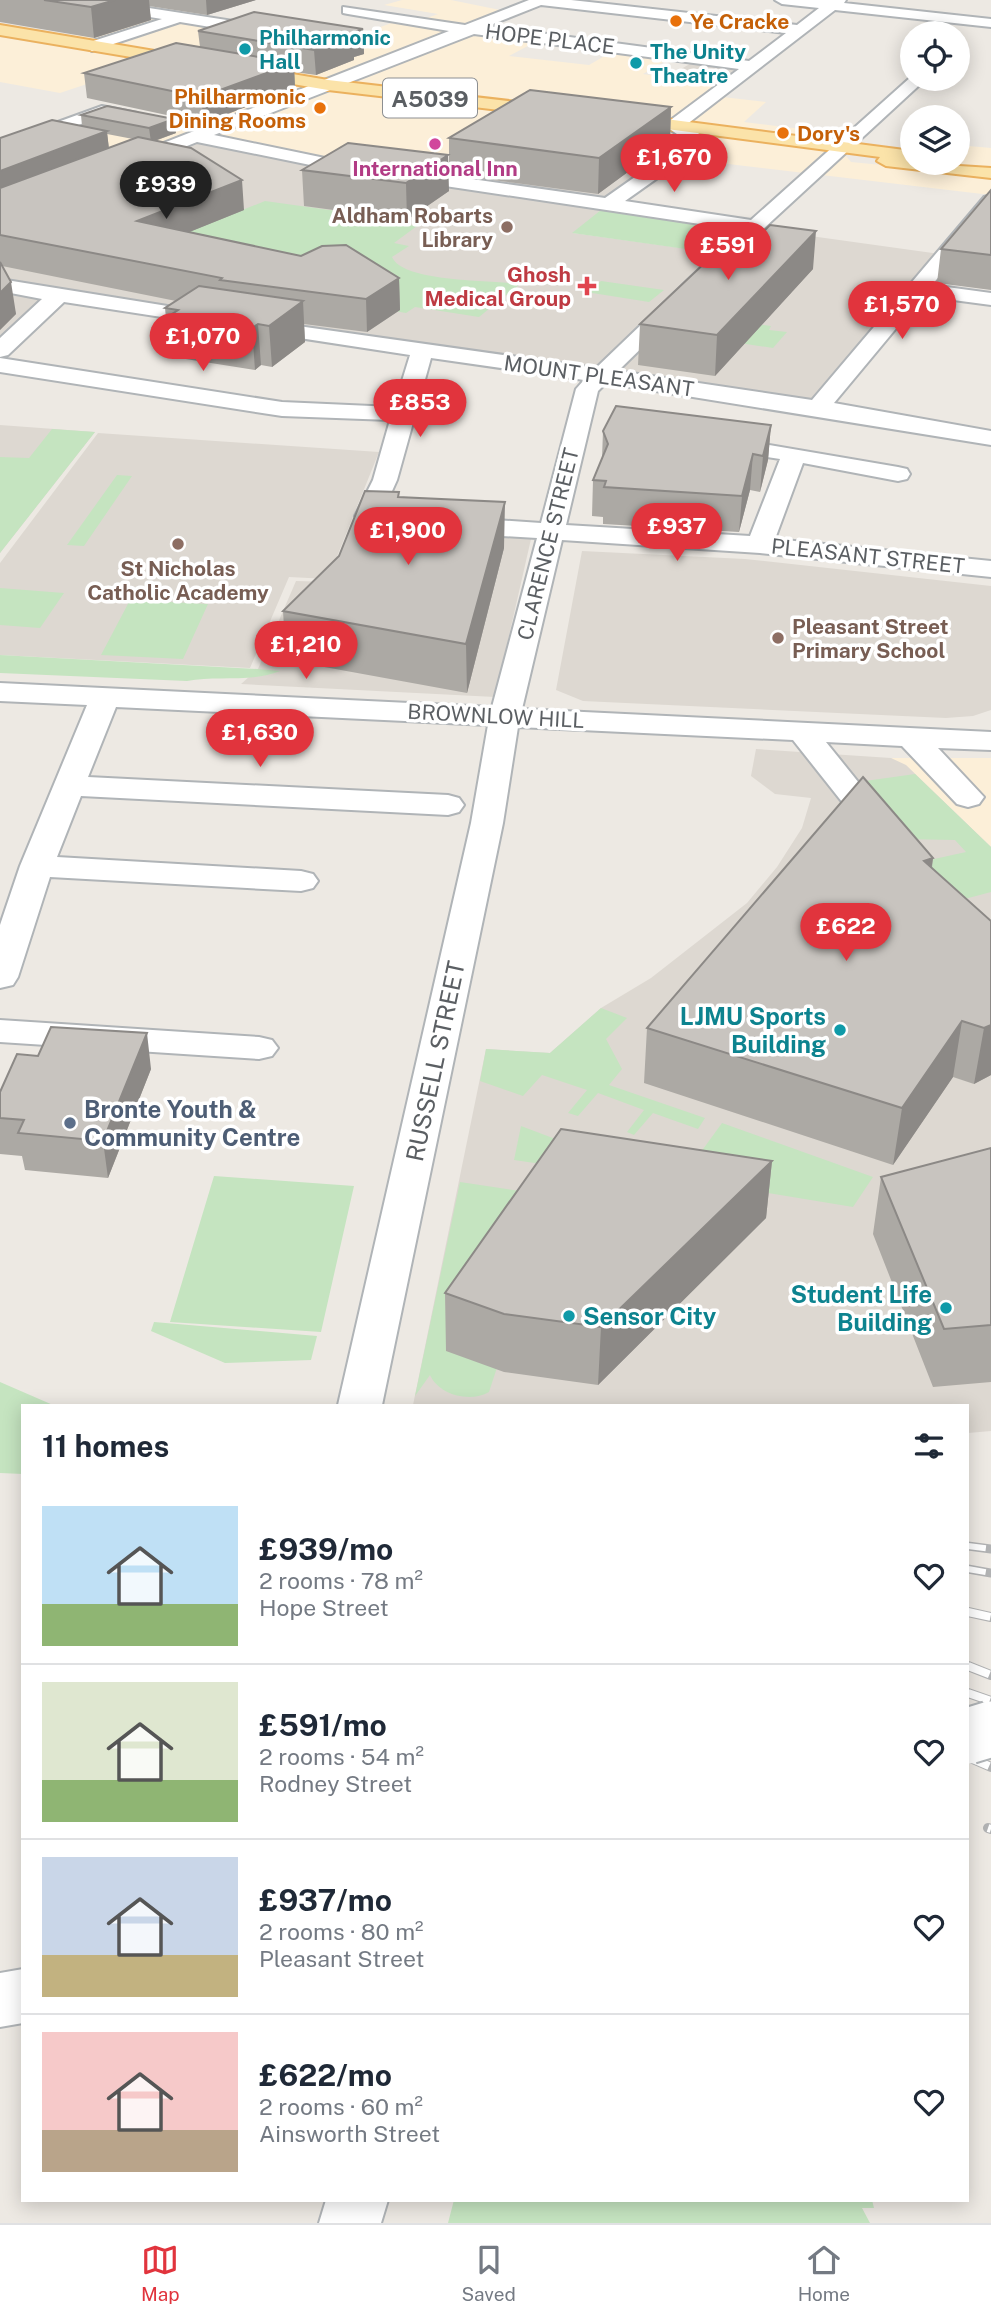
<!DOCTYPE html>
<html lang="en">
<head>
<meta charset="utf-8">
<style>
	body { margin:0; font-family:"Public Sans",sans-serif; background:#f2f2f3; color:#1f2937; height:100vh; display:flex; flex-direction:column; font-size:26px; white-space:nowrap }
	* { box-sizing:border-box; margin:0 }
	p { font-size:23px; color:#747a83 }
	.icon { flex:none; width:38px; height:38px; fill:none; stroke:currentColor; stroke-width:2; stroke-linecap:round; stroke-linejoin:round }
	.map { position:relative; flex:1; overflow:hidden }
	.panel { position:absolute; left:21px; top:1404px; width:948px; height:798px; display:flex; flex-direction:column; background:#fff; border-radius:0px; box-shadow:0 4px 18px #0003 }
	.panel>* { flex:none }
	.tools { position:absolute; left:900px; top:21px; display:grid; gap:14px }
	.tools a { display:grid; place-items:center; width:70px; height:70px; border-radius:50%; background:#fff; box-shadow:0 4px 18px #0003; font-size:35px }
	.price { position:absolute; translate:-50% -60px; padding:0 16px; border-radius:24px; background:#e1343d; color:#fff; font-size:23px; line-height:46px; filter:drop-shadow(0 2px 4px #0008) }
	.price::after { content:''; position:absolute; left:50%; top:42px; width:21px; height:16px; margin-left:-10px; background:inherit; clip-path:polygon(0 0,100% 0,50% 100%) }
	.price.active { background:#222; color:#fff }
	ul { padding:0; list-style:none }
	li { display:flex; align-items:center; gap:21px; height:175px; padding:0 21px }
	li+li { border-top:2px solid #e0e1e3 }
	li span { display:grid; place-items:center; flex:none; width:196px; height:140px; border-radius:0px; color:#555 }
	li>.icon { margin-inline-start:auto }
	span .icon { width:84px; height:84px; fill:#fffc; stroke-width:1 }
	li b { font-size:30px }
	h2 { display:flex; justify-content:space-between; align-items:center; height:84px; padding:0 21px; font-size:30px }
	.menu { display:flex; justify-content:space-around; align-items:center; height:98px; border-top:2px solid #e0e1e3; background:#fff; font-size:19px; color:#747a83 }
	.menu a { display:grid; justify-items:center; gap:4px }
	.menu .active { color:#e1343d }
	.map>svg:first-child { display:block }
</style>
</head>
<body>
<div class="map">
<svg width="991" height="2223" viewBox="0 0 991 2223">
	<rect width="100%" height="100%" fill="#ede9e3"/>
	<path fill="#fcefd8" d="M402 0H451L505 11 470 26 539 40 509 56 589 65 615 50 671 57 643 74 717 85 705 95 766 102 744 122 844 134 835 143 851 162 913 168 919 163H957V145L991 148V195L678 158 666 169 464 144 416 174 0 155 106 117 148 123 229 95 141 66 60 93 0 82V37L48 45 133 14 331 45 397 21 421 20 438 14 384 5Z
		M891 758H991V847L941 799Z"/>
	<path fill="#ddd8d1" d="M697 60 746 66 722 81 672 74Z
		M514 121 606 162 660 168 573 233 725 254 753 228 947 255 818 408 58 296 0 350V212L197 137 425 177Z
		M0 425 95 432 0 553Z
		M98 433 379 452 328 579 289 577 250 668 0 655V563Z
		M355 525 531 539 495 697 241 684 258 669 296 581 333 582Z
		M582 551 745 559 991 586V710L973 716 946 718 583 701 556 690Z
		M756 749 891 758 906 765 991 847V1431L968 1433V1405H413L486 1049 550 1053 601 1008 651 978 747 903 777 867 802 828 811 798 775 794 751 776Z"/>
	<path fill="#c5e4c0" d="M265 201 380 217 376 220 417 226 394 243 409 246 392 257C403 283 495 280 520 284L479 317 415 307 406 313 353 304 125 240 235 213Z
		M601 210 728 228 700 251 572 233Z
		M601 281 664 290 649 302 586 292Z
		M711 318 771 326 769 330 787 332 773 348 693 336Z
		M52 429 95 432 0 553V457L29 458Z
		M117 475 132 476 84 546 67 545Z
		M0 588 64 593 40 628 0 625Z
		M130 600 208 604 183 659 101 655Z
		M0 655 258 669 280 671C251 683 217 675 187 681L0 673Z
		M915 774 991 847V892L961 900 925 861 966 852 955 840 904 839 858 782Z
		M601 1008 627 1018 606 1039 622 1069 609 1085 705 1118 698 1129 653 1113 634 1135 627 1132 644 1110 598 1093 578 1116 568 1113 587 1090 542 1075 523 1096 480 1081 486 1049 550 1053Z
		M722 1123 873 1177 853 1207 762 1192 690 1167Z
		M521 1126 672 1183 514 1160Z
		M214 1176 354 1186 321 1332 170 1322Z
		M460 1182 553 1196 489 1392C470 1403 439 1395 430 1375L415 1396Z
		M154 1322 317 1336 311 1360 225 1363 151 1331Z
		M0 1382 53 1405H23V1474L0 1473Z
		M454 2200H872L874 2208H862L870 2223H448Z"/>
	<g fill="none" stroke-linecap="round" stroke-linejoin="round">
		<g stroke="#b0b4b7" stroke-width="4">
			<path id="minor" d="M62 0H97L272 27 280 32 272 37 180 22 92 51 84 46 87 43 162 19 69 4Z
				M529 0H571L797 25 819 8 782 4 775 0H846L844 3 991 19V27L835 10 686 125 701 135 698 139 672 160 666 172 625 201 751 220 912 76V79H926L762 230 618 371 812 400 984 197 991 195V213L932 285 991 293V305L923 296 834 403 991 431V445L606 383 598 391 566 525 750 536 780 459 708 448 704 443 708 438 716 436 898 467 907 469 910 474 907 479 898 481 803 463 775 539 991 561V577L760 553 562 540 522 709 991 732V750L938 748 984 797 979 804 968 807 957 804 902 746 826 742 900 834 895 841 884 844 873 841 793 740 518 727 503 823 382 1405H338L471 823 488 725 116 707 88 777 448 795 459 798 464 805 459 812 448 815 81 796 57 857 301 871 313 874 318 881 313 888 301 891 50 877 18 977 13 985 0 988V925L20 866 87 705 0 701V683L492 707 537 538 452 533 443 530 439 525 443 520 452 517 541 523 576 389 584 380 431 358 397 480 383 511 401 516 405 521 401 526 392 529 359 521 355 516 373 480 390 420 282 416 0 372V358L282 402 394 407 410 355 64 302 8 355 0 357V338L42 299 0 291V279L248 319 596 368 740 230 325 168 197 142 132 168 126 169 117 164 120 160 449 31 348 14 343 13V7L465 25ZM541 5 786 33 749 61 488 26ZM474 34 739 69 668 122 665 126 680 136 658 154 652 165 605 198 325 158 214 135Z
				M102 106 137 113 139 117 131 122 103 116 0 154V143Z
				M0 1020 259 1037 272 1040 278 1048 272 1056 259 1059 0 1042Z
				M23 1969V2023L0 2027V1973Z
				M326 2200H388L381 2223H319Z"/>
		</g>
		<g stroke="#ebb15e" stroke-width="4">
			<path id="major" d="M0 25 328 80 552 106 560 111 552 116 328 90 0 35Z
				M619 113 912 151V163L991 168V178L886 166 877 161 880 157 613 122 611 118Z"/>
		</g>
		<use href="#minor" fill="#fff" fill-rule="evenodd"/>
		<use href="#major" fill="#fbe3a9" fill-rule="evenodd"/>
		<g stroke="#b1b2b3" stroke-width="9">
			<path id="rail-far1" d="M968 1546 991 1549
				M968 1569 991 1573"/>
		</g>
		<g stroke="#b1b2b3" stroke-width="10">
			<path id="rail" d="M968 1612 991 1617
				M968 1666 991 1675
				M968 1693 991 1701
				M968 1728 991 1738
				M968 1757 991 1767
				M988 1828 991 1829"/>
		</g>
		<use href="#rail-far1" stroke="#fff" stroke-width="6" stroke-dasharray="18" stroke-linecap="butt"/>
		<use href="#rail" stroke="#fff" stroke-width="8" stroke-dasharray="23" stroke-linecap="butt"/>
		<g stroke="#b0b4b7" stroke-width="59" stroke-linecap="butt">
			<path id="minor-bridge" d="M968 1736 991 1729"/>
		</g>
		<use href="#minor-bridge" stroke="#fff" stroke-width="55"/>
	</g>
	<path fill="#aca9a4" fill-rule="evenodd" d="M0 0H256L207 15 149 6 151 20 94 38 0 22V23Z
		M363 29 364 54 354 57V60L316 75 294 72 295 88 204 123 87 98 84 73 200 47 198 31Z
		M671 107 670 141 598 194 449 174V138Z
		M81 115 176 133 155 141 244 210 189 232 399 278 400 310 367 332 304 324 305 342 272 367 261 365 255 370 173 357 172 349H169L165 308 176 301 2 266 16 314 0 330V138L82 126ZM107 134 133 139 109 148Z
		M348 143 449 191 407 220 304 206 302 170Z
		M991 190V290L937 283 941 249Z
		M750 245 813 269 715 376 638 365 640 324Z
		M771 425 768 460 760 492 750 490 739 532 603 524V517L592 516 593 480 602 458 603 431Z
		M399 492V497L504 548 467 693 286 660 283 611 339 556Z
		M933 858 932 868 991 921V1075L974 1084 953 1077 893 1165 644 1083 647 1028Z
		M151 1069 108 1178 25 1170 22 1156 0 1154V1092Z
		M991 1148V1382L933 1387 873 1234 881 1177Z
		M772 1161 766 1218 598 1385 504 1372 446 1351 445 1293Z"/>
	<path fill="#8c8986" d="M115 0H149L151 20 94 38 91 7Z
		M206 0H256L207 15Z
		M363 29 364 54 354 57V60L316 75 314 50 348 34Z
		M294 63 295 88 204 123 201 97Z
		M671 107 670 141 598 194 599 158Z
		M174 119 176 133 151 142 149 128Z
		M107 131 110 160 0 202V171Z
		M448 155 449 191 407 220 406 183Z
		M242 180 244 210 140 252 137 221Z
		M816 231 813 269 715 376 717 335Z
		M399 278 400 310 367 332 366 299Z
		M11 282 16 314 0 330V293Z
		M303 301 305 342 272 367 269 326Z
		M258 324 261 365 255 370 252 328Z
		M771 425 768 460 760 492 763 456Z
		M753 454 750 490 739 532 742 496Z
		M505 502 504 548 467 693 466 644Z
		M933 858 925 911 924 861Z
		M962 1021 953 1077 893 1165 902 1108Z
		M991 1025V1075L974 1084 984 1028Z
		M147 1033 151 1069 108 1178 103 1141Z
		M772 1161 766 1218 598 1385 601 1327Z"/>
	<path fill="#c8c4bf" stroke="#8c8986" stroke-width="2" d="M44 0H115L91 7Z
		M254 12 363 29 348 34 353 35 314 50 198 31Z
		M176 43 294 63 201 97 84 73Z
		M530 90 671 107 599 158 449 138Z
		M107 106 174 119 149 128 81 115Z
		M52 120 107 131 0 171V138Z
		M138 137 191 148 242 180 137 221 301 256 322 246 346 245 399 278 366 299 220 280 222 278 0 235V188Z
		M348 143 448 155 406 183 302 170Z
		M991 190V255L941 249Z
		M770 225 816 231 717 335 640 324 727 242 750 245Z
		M0 262 11 282 0 293Z
		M199 286 303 301 269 326 258 324 252 328 169 316 178 310 165 308Z
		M616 406 771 425 763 456 753 454 742 496 604 487 606 481 593 480 608 444 603 431Z
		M365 491 399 492 398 497 505 502 466 644 283 611 339 556Z
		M863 777 933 858 924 861 991 921V1025L984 1028 962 1021 902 1108 647 1028Z
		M51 1027 147 1033 103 1141 18 1133 24 1120 0 1118V1092L17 1054 38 1056Z
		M561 1129 772 1161 601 1327 504 1314 445 1293Z
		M991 1148V1325L944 1329 881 1177Z"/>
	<g fill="#e8710a" stroke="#fff" stroke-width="2.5">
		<circle cx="676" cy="21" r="7"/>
		<circle cx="320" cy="108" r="7"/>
		<circle cx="783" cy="133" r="7"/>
	</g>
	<g fill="#0f9aa8" stroke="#fff" stroke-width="2.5">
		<circle cx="245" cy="49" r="7"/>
		<circle cx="636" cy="63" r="7"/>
		<circle cx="840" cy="1030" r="7"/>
		<circle cx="946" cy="1308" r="7"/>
		<circle cx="569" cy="1316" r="7"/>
	</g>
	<circle fill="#d1479c" stroke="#fff" stroke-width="2.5" cx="435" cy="144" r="7"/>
	<g fill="#8d6e63" stroke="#fff" stroke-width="2.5">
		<circle cx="507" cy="227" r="7"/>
		<circle cx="178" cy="544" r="7"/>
		<circle cx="778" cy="638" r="7"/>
	</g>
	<path fill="#e0444e" stroke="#fff" stroke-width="2.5" d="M583.5 275.5h7v7h7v7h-7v7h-7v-7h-7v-7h7z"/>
	<circle fill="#5c6f8a" stroke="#fff" stroke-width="2.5" cx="70" cy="1123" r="7"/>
	<g text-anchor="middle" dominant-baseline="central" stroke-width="7" stroke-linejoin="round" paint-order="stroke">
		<g font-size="21" font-weight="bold" fill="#c56008" stroke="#fff" text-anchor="start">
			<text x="690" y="21">Ye Cracke</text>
			<text x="306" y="96" text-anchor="end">Philharmonic<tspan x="306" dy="24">Dining Rooms</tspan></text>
			<text x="797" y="133">Dory's</text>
		</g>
		<g font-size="21" font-weight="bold" fill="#0d838f" stroke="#fff" text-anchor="start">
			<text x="259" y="37">Philharmonic<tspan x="259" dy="24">Hall</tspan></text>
			<text x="650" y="51">The Unity<tspan x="650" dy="24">Theatre</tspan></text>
		</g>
		<g font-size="21" fill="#5b5f63" stroke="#fff">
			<text transform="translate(550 39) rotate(7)">HOPE PLACE</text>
			<text transform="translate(599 376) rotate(8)">MOUNT PLEASANT</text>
			<text transform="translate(548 544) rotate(-76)">CLARENCE STREET</text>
			<text transform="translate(868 556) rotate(6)">PLEASANT STREET</text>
			<text transform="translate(496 716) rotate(3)">BROWNLOW HILL</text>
		</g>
		<g font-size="21" font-weight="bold" fill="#b23c85" stroke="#fff">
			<text x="435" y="168">International Inn</text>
		</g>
		<g font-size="21" font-weight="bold" fill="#785e54" stroke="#fff" text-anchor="end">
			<text x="493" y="215">Aldham Robarts<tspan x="493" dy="24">Library</tspan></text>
			<text x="178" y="568" text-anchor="middle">St Nicholas<tspan x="178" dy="24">Catholic Academy</tspan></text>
			<text x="792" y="626" text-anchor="start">Pleasant Street<tspan x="792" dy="24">Primary School</tspan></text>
		</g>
		<g font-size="21" font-weight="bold" fill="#be3a42" stroke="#fff" text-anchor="end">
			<text x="571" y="274">Ghosh<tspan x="571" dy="24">Medical Group</tspan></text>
		</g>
		<rect fill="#fff" stroke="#8c8f92" stroke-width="2" x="383" y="78.5" width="94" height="39" rx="5"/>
		<g font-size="23" font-weight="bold" fill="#5b5f63">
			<text x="430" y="98">A5039</text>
		</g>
		<g font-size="24" font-weight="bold" fill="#0d838f" stroke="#fff" text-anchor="end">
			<text x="826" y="1016">LJMU Sports<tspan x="826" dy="28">Building</tspan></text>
			<text x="932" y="1294">Student Life<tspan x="932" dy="28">Building</tspan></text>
			<text x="583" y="1316" text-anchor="start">Sensor City</text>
		</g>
		<g font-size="24" fill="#5b5f63" stroke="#fff">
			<text transform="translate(435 1061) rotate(-78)">RUSSELL STREET</text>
		</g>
		<g font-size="24" font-weight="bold" fill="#4e5e75" stroke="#fff" text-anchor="start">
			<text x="84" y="1109">Bronte Youth &amp;<tspan x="84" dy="28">Community Centre</tspan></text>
		</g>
	</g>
</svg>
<div class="tools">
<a><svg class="icon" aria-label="locate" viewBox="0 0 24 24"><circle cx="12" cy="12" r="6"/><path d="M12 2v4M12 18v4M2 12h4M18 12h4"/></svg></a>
<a><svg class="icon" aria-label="layers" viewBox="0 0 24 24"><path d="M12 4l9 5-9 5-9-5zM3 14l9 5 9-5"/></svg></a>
</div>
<b class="price" style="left:674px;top:194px">£1,670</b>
<b class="price active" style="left:166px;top:221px">£939</b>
<b class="price" style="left:728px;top:282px">£591</b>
<b class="price" style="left:902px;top:341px">£1,570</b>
<b class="price" style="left:203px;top:373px">£1,070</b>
<b class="price" style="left:420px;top:439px">£853</b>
<b class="price" style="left:677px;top:563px">£937</b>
<b class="price" style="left:408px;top:567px">£1,900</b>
<b class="price" style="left:306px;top:681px">£1,210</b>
<b class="price" style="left:260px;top:769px">£1,630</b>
<b class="price" style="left:846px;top:963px">£622</b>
<section class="panel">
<h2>11 homes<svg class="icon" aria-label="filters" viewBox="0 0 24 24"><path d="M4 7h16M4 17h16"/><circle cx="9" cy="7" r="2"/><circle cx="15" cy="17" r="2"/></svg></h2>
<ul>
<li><span style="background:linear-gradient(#bfe0f5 70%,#8fb573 0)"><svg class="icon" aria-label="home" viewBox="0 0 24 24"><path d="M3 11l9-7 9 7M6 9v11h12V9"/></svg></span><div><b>£939/mo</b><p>2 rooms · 78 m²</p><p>Hope Street</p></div><svg class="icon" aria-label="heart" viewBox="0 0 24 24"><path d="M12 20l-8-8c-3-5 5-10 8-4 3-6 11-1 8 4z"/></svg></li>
<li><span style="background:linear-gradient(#dfe7d0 70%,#8fb573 0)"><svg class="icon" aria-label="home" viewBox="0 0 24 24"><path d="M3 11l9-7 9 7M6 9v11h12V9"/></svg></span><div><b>£591/mo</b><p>2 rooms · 54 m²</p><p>Rodney Street</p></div><svg class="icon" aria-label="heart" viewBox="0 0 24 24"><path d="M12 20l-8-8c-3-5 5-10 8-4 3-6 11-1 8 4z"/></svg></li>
<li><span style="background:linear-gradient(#c9d6e8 70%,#c2b280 0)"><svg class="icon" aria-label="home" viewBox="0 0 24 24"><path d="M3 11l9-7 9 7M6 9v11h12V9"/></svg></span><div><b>£937/mo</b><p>2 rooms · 80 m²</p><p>Pleasant Street</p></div><svg class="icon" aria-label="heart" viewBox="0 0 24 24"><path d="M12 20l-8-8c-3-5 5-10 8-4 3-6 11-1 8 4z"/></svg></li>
<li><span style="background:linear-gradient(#f6c9c9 70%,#b9a48a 0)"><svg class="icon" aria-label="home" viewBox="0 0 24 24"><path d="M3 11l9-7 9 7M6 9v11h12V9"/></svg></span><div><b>£622/mo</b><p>2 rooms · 60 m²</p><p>Ainsworth Street</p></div><svg class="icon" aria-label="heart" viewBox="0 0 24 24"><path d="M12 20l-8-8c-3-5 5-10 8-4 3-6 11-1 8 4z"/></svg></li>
</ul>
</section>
</div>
<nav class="menu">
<a class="active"><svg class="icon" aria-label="map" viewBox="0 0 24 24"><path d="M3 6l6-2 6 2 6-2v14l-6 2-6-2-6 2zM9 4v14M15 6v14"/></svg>Map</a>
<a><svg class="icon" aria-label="saved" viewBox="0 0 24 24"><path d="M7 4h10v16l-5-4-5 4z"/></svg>Saved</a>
<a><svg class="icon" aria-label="home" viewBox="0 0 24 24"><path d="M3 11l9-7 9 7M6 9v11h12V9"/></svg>Home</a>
</nav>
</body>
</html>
